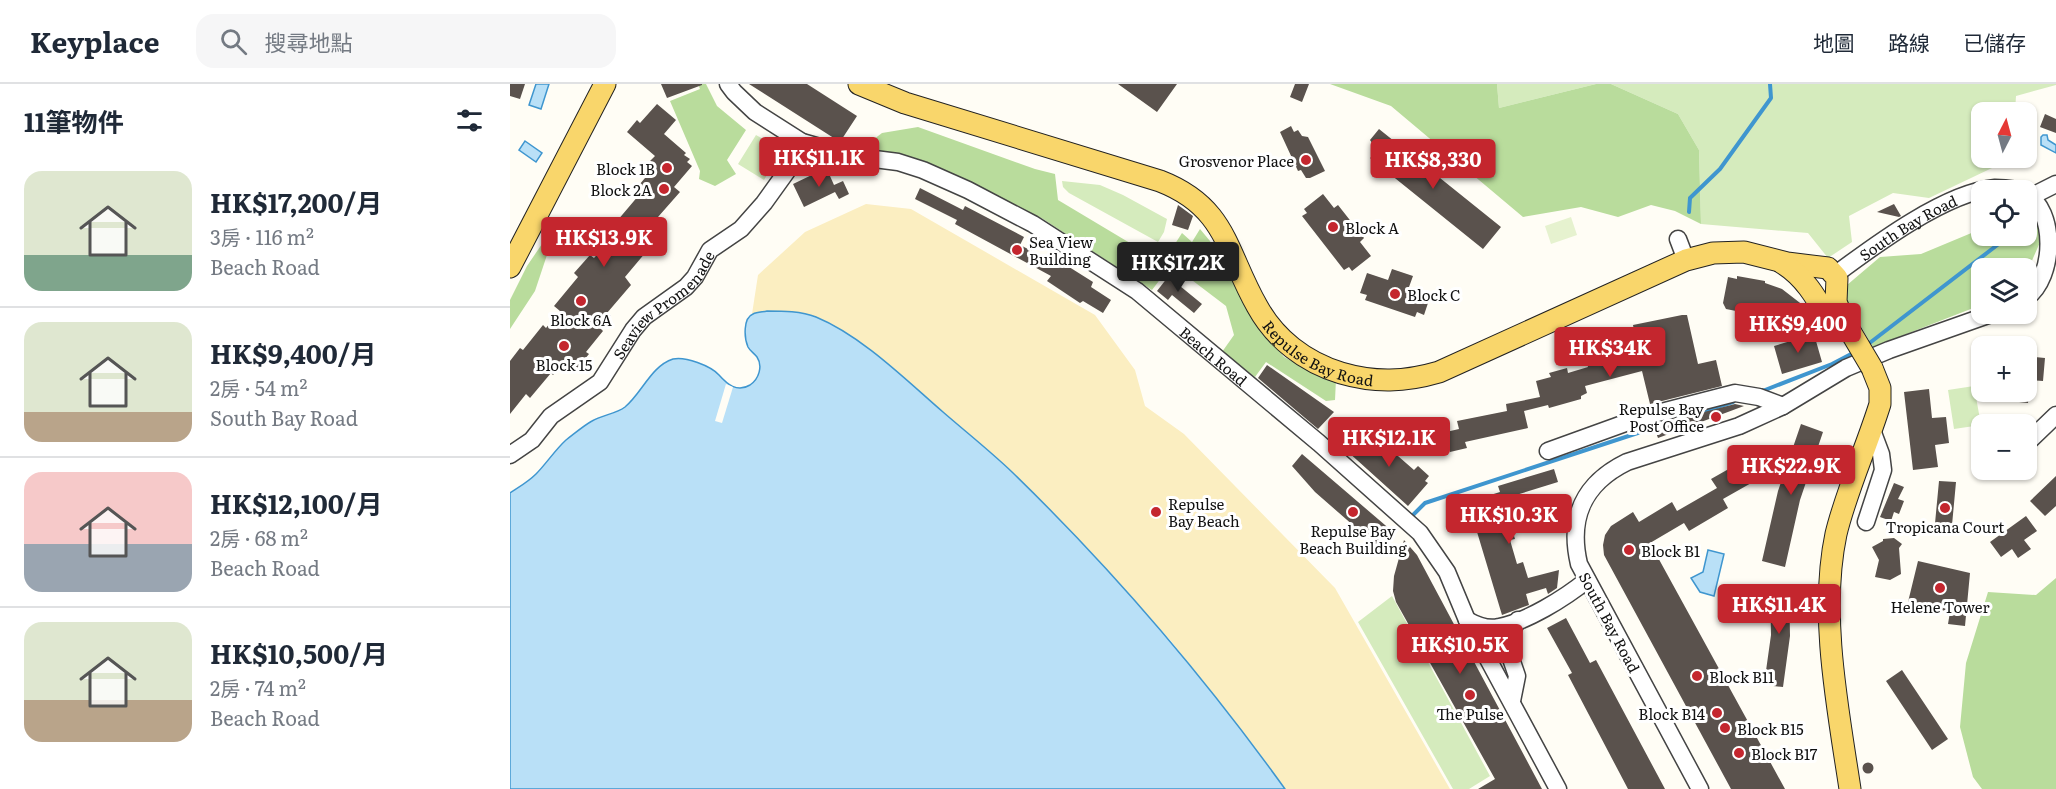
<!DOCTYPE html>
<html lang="zh-TW">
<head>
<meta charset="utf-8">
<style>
	body { margin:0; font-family:Literata,"Noto Sans TC",serif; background:#f6f6f7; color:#1f2937; height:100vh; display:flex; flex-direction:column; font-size:22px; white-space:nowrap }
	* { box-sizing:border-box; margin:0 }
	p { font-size:20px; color:#747a83 }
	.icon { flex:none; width:33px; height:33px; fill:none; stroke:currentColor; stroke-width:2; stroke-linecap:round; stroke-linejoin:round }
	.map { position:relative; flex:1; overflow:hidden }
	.details { display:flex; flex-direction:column; background:#fff; width:510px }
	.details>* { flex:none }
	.needle { width:39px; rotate:6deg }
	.controls { position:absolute; left:1461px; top:18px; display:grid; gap:12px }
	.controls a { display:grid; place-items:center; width:66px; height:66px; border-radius:12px; background:#fff; box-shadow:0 2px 4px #0004; font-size:30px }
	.price { position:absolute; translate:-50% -51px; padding:0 14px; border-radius:6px; background:#c4262e; color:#fff; font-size:20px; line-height:39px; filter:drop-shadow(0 2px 3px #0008) }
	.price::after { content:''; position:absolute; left:50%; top:36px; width:18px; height:14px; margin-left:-9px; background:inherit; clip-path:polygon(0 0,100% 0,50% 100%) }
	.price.selected { background:#222; color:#fff }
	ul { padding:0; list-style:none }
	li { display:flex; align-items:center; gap:18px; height:150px; padding:0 24px }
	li+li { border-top:2px solid #e0e1e3 }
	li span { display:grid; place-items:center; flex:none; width:168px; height:120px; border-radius:18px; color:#555 }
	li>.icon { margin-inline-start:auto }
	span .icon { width:72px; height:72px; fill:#fffc; stroke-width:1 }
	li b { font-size:26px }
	h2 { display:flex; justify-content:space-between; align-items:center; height:72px; padding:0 24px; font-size:26px }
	header { display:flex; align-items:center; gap:36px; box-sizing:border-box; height:84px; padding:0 30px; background:#fff; border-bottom:2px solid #e0e1e3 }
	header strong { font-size:28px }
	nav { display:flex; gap:33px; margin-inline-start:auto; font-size:21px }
	.search { width:420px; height:54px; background:#f6f6f7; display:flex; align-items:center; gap:15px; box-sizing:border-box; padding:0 21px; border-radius:18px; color:#747a83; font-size:22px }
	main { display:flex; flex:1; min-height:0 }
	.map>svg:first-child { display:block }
</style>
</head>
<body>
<header>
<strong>Keyplace</strong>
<div class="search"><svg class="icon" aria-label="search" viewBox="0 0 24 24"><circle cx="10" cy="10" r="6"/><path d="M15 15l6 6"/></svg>搜尋地點</div>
<nav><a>地圖</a><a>路線</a><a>已儲存</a></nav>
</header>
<main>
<section class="details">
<h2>11筆物件<svg class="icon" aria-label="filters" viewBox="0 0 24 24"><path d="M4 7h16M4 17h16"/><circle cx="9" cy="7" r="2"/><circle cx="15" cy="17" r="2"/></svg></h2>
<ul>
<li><span style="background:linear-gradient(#dfe7d0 70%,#7fa58c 0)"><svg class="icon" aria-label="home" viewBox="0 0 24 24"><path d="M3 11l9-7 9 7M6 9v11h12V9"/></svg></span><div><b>HK$17,200/月</b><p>3房 · 116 m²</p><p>Beach Road</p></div></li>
<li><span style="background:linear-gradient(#dfe7d0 75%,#b9a48a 0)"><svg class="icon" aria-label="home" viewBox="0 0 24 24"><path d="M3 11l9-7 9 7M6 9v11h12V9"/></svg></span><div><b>HK$9,400/月</b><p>2房 · 54 m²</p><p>South Bay Road</p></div></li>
<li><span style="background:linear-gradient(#f6c9c9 60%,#9aa5b1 0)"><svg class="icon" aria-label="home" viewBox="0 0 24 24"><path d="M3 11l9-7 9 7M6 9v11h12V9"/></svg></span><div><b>HK$12,100/月</b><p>2房 · 68 m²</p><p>Beach Road</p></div></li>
<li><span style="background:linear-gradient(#dfe7d0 65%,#b9a48a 0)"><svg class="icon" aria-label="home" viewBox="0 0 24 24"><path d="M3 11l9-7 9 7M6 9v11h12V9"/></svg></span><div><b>HK$10,500/月</b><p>2房 · 74 m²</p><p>Beach Road</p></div></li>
</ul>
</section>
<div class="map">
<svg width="1546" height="705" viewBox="0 0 1546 705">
	<rect width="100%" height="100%" fill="#fffdf5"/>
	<path fill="#d5ebbd" d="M987 0H1086L989 24Z
		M1101 0H1546V1L1506 12 1505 28H1472V74H1503L1419 114 1383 109 1339 132 1342 158 1318 174 1298 149 1191 140 1189 66 1168 30Z
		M246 51 267 63 268 73 254 96 228 80Z
		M552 97 590 101 613 111 657 135 654 148 648 158 559 109 553 103Z
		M1464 302 1471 341 1444 345 1438 306Z
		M882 512 980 692 959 705H943L848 538Z"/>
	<path fill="#b9dc9c" d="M188 0H196L207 22 236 46 217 76 226 90 205 102 189 95 190 87 160 17 190 5Z
		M820 0H987L989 24 1086 0H1101L1168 30 1189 66 1191 140 1165 127 1141 121 1108 133 1071 123 1013 133 881 22Z
		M408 43 525 85 545 90 548 116 640 171 656 174 672 149 682 158 690 145 700 157 736 222 774 273 813 293 826 295 825 316 816 317 756 278 745 293 712 268 724 251 716 222 666 184 658 185 642 206 533 135 435 87 351 65 372 49Z
		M1517 122 1525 128 1531 156 1517 188 1516 184H1472L1471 221 1363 263 1330 207 1370 173 1411 170 1471 145 1472 152H1516Z
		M34 157 41 159 25 207 0 245V216L17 182Z
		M1546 494V705H1472L1463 693 1450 643 1456 579 1478 508 1526 511Z"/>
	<path fill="#fbeec1" d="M356 120 401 125 585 231 625 286 635 322 674 350 825 504 940 705H775L749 669 661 557 583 470 500 387 367 271 305 233 280 228 257 227 242 230 248 191 295 148Z"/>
	<path fill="#e6f2cf" d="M1061 133 1067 151 1041 160 1035 142Z"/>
	<path fill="#b9e0f7" stroke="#3f96cf" stroke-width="1.5" d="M26 0H39L31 25 19 21Z
		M1533 51H1537L1538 56 1546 61V69L1531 61V53Z
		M15 57 32 69 26 78 9 66Z
		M257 227C273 227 291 227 306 233 352 252 396 296 433 328 456 348 480 367 502 388 602 485 693 591 775 705H0V409C9 403 18 398 26 390 36 380 45 366 56 356 64 350 73 342 82 337 92 331 106 330 115 323 132 309 141 282 163 275 175 272 201 282 209 291 217 300 227 309 240 301 249 295 253 282 247 273 244 269 240 267 238 263 234 254 233 234 243 230 247 228 253 228 257 227Z
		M1198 466 1214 470 1204 512 1190 508 1181 494 1193 488Z"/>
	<path fill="#fffdf5" d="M216 300 223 303 212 339 205 337Z"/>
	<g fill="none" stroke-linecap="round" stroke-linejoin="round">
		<path stroke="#3f96cf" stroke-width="4" d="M1179 128 1180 114 1210 85 1261 14 1260 0
			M1357 261 1499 152
			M1250 308 1322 280 1345 268
			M1182 331 1223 318
			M901 433 915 419 1149 342"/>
	</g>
	<path fill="#5a524d" d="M0 0H15L10 15 0 12Z
		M151 0H192V1L157 14Z
		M239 0H297L347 32 330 58Z
		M608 0H667L647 28Z
		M785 0H799L792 18 780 13Z
		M147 20 166 36 154 50 176 69 174 71 180 75 177 78 182 82 164 103 170 108 148 133 153 138 131 163 136 168 115 193 121 201 97 229 101 232 91 245 93 247 76 268 79 270 64 288 53 279 43 291 41 289 20 314 16 310 0 330V277L10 264 13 266 33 241 36 244 50 227 44 222 68 193 64 189 80 171 84 174 113 142 107 137 129 111 124 107 146 81 140 77 145 72 117 48 127 36 130 39Z
		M1535 30 1546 35V49L1530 43Z
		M781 42 784 48 788 46 792 52 798 53 815 87 800 94H796L791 86 788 87 770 48Z
		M869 45 991 143 973 165 860 74 868 68 860 56Z
		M308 88 320 92 324 101 333 97 339 110 329 115 325 108 294 123 283 100Z
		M410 104 453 126 455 122 514 153 510 161 546 179 548 176 583 198 581 203 601 216 593 229 573 217 570 219 537 197 541 192 445 140 447 136 405 115Z
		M813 110 824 124 828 121 854 154 850 158 861 172 842 187 839 183 834 186 792 132 797 129 794 125Z
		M1384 120 1391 132 1389 133 1367 128Z
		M668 121 683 132 678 146 662 141Z
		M882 185 903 192 899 203 921 210 914 231 907 228 905 233 855 216 857 211 850 209 857 189 878 196Z
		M661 189 673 198 670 202 692 220 684 229 662 211 658 216 647 207Z
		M1227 192 1255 197V199L1272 205 1294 222 1256 233 1216 225 1213 219 1218 193 1227 195Z
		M1172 231H1177L1188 280 1206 276 1212 302 1140 320 1132 287 1075 302 1077 309 1071 312V315L1039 324 1038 321 1014 327 1018 344 955 358 957 364 940 368 936 348 949 345 947 337 997 327 996 320 1030 313 1026 297 1041 293 1039 289 1057 284 1058 289 1078 283 1075 273 1089 269 1088 264 1105 259 1107 264 1126 258 1123 241Z
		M1304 250 1312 278 1272 290 1264 262Z
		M1516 272 1535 274 1533 297 1516 296Z
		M757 281 824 328 808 345 748 294Z
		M1419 305 1422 334 1436 333 1439 359 1425 361 1428 383 1403 386 1394 308Z
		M1482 308H1519L1518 319 1482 315Z
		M1225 320 1234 322 1148 354 1144 343 1163 336Z
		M1291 340 1313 348 1290 416 1275 483 1252 477 1268 407Z
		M857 345 904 386 908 382 919 392 915 397 918 399 898 422 837 367Z
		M792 370 882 447 868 463 805 408 782 382Z
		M1231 378 1243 398 1213 415 1218 424 1179 447 1174 439 1140 459 1275 705H1221L1094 471 1093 461 1095 451 1101 442 1123 428 1129 438 1162 418 1167 427 1207 404 1201 395Z
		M1044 385 1048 398 993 415 1005 455 1000 456 1007 480 1013 478 1018 494 1049 486 1047 504 1038 510 1036 504 1016 510 1019 521 992 531 958 418 990 408 988 402Z
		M1546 392V422L1535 432 1520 417Z
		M1429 397 1446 398 1441 452 1424 450Z
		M1384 399 1394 403 1388 415 1394 417 1389 430 1384 428 1381 437 1370 433Z
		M1516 432 1527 447 1514 456 1521 465 1508 474 1502 465 1491 473 1480 458Z
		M1384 454 1392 460 1389 464 1391 490 1380 496 1365 493 1369 476 1362 463 1373 457V455Z
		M894 456 907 471 1032 705H968L985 695 886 518 883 507 884 492Z
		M1408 477 1460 489 1455 542 1438 540 1440 528 1398 518Z
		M1273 500H1279L1280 552 1273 603 1254 601 1261 551 1260 501Z
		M1056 534 1080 579 1086 576 1155 705H1118L1058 591 1062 589 1037 544Z
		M1392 586 1438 655 1422 666 1376 597Z
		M1352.5 684a5.5 5.5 0 1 1 11 0a5.5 5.5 0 1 1-11 0Z"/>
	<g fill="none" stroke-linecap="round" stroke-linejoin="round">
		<g stroke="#444" stroke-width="19">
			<g id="minor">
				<path id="s1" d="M218 0 224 8 245 28 292 58 341 72 388 78 413 86 458 106 523 140 627 207 809 359 910 449 937 488 957 536 1048 705"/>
				<path d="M1516 110C1546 125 1546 193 1516 214"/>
				<path d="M1522 112 1546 100"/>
				<path d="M1168 155 1176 176"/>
				<path id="s2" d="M1326 190C1365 161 1436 108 1485 104 1493 104 1501 105 1508 106"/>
				<path d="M1516 360 1546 331"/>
				<path d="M1038 367 1132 333 1225 309 1249 313 1273 322"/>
				<path id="s3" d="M0 371 22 356 41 332 90 298 123 246 134 233 176 203 185 193 200 166 231 145 254 119 277 87 292 58"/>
				<path d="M1356 438 1373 386 1371 370 1362 346"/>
				<path d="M957 536C966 541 977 546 989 543 1016 538 1055 514 1077 496"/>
				<path d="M1002 617 1007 592 997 563 998 553 1008 536"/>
				<path d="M1190 705 1069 480C1058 433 1074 399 1117 378L1229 342 1273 322 1336 284 1379 266 1481 230"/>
			</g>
		</g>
		<g stroke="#222" stroke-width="23">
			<g id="major">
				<path id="s4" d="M349 0 395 19 650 97C717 123 716 168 747 222 765 255 795 278 831 289 865 299 895 298 929 288L1176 176 1203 169 1234 168 1277 179 1318 184 1327 194 1326 218 1333 235"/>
				<path d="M1272 179C1297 194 1309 219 1323 243"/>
				<path d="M0 183 95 0"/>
				<path d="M1340 705C1328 625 1309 530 1326 450 1336 408 1357 362 1370 320V304L1362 284"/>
			</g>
		</g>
		<use href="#minor" stroke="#fff" stroke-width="16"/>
		<use href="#major" stroke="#f9d66b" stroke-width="21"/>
		<g stroke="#222" stroke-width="23" stroke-linecap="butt">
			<path id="major-bridge" d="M1333 235 1362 284"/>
		</g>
		<use href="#major-bridge" stroke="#f9d66b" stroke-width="21"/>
	</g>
	<g fill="#c4262e" stroke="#fff" stroke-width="2">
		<circle cx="796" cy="76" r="6"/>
		<circle cx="157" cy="84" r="6"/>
		<circle cx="154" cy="105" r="6"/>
		<circle cx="823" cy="143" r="6"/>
		<circle cx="507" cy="166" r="6"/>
		<circle cx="885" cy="210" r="6"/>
		<circle cx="71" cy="217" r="6"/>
		<circle cx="54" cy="262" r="6"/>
		<circle cx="1206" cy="333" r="6"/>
		<circle cx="1435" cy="424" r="6"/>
		<circle cx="646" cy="428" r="6"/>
		<circle cx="843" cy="428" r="6"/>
		<circle cx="1119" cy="466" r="6"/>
		<circle cx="1430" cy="504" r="6"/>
		<circle cx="1187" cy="592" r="6"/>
		<circle cx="960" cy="611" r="6"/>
		<circle cx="1207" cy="629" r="6"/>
		<circle cx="1215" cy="644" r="6"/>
		<circle cx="1229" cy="669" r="6"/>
	</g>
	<g text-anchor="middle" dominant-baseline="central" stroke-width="6" stroke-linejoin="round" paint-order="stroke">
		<g font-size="15" fill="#111" stroke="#fff" text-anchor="start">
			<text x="784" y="76" text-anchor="end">Grosvenor Place</text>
			<text x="145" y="84" text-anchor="end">Block 1B</text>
			<text x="142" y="105" text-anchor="end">Block 2A</text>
			<text x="835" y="143">Block A</text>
			<text x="519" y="157">Sea View<tspan x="519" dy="17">Building</tspan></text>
			<text x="897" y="210">Block C</text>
			<text x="71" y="235" text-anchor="middle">Block 6A</text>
			<text x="54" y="280" text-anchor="middle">Block 15</text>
			<text x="1194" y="324" text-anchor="end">Repulse Bay<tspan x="1194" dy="17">Post Office</tspan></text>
			<text x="658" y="419">Repulse<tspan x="658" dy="17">Bay Beach</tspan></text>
			<text x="1435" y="442" text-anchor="middle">Tropicana Court</text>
			<text x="843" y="446" text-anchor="middle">Repulse Bay<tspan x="843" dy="17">Beach Building</tspan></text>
			<text x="1131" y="466">Block B1</text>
			<text x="1430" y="522" text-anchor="middle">Helene Tower</text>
			<text x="1199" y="592">Block B11</text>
			<text x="960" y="629" text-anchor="middle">The Pulse</text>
			<text x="1195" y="629" text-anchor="end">Block B14</text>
			<text x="1227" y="644">Block B15</text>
			<text x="1241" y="669">Block B17</text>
		</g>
		<g font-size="15" fill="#111" stroke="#fff">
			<text stroke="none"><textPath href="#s2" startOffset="86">South Bay Road</textPath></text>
			<text stroke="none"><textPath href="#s3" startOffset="218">Seaview Promenade</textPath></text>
			<text stroke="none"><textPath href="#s4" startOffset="561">Repulse Bay Road</textPath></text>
			<text stroke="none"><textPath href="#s1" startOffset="566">Beach Road</textPath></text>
			<text transform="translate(1100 538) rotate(62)">South Bay Road</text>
		</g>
	</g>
</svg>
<div class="controls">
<a><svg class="needle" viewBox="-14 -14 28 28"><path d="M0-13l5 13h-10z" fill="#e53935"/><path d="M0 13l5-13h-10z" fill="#747a83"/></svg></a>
<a><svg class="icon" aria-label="locate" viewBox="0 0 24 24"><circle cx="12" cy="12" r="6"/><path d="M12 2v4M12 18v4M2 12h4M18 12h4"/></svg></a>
<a><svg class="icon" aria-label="layers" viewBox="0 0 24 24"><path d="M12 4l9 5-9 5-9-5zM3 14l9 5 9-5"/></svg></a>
<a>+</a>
<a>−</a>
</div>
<b class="price" style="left:309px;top:104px">HK$11.1K</b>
<b class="price" style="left:923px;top:106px">HK$8,330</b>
<b class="price" style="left:94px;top:184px">HK$13.9K</b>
<b class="price selected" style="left:668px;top:209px">HK$17.2K</b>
<b class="price" style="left:1288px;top:270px">HK$9,400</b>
<b class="price" style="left:1100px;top:294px">HK$34K</b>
<b class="price" style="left:879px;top:384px">HK$12.1K</b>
<b class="price" style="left:1281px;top:412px">HK$22.9K</b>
<b class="price" style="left:999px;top:461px">HK$10.3K</b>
<b class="price" style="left:1269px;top:551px">HK$11.4K</b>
<b class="price" style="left:950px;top:591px">HK$10.5K</b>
</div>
</main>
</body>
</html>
